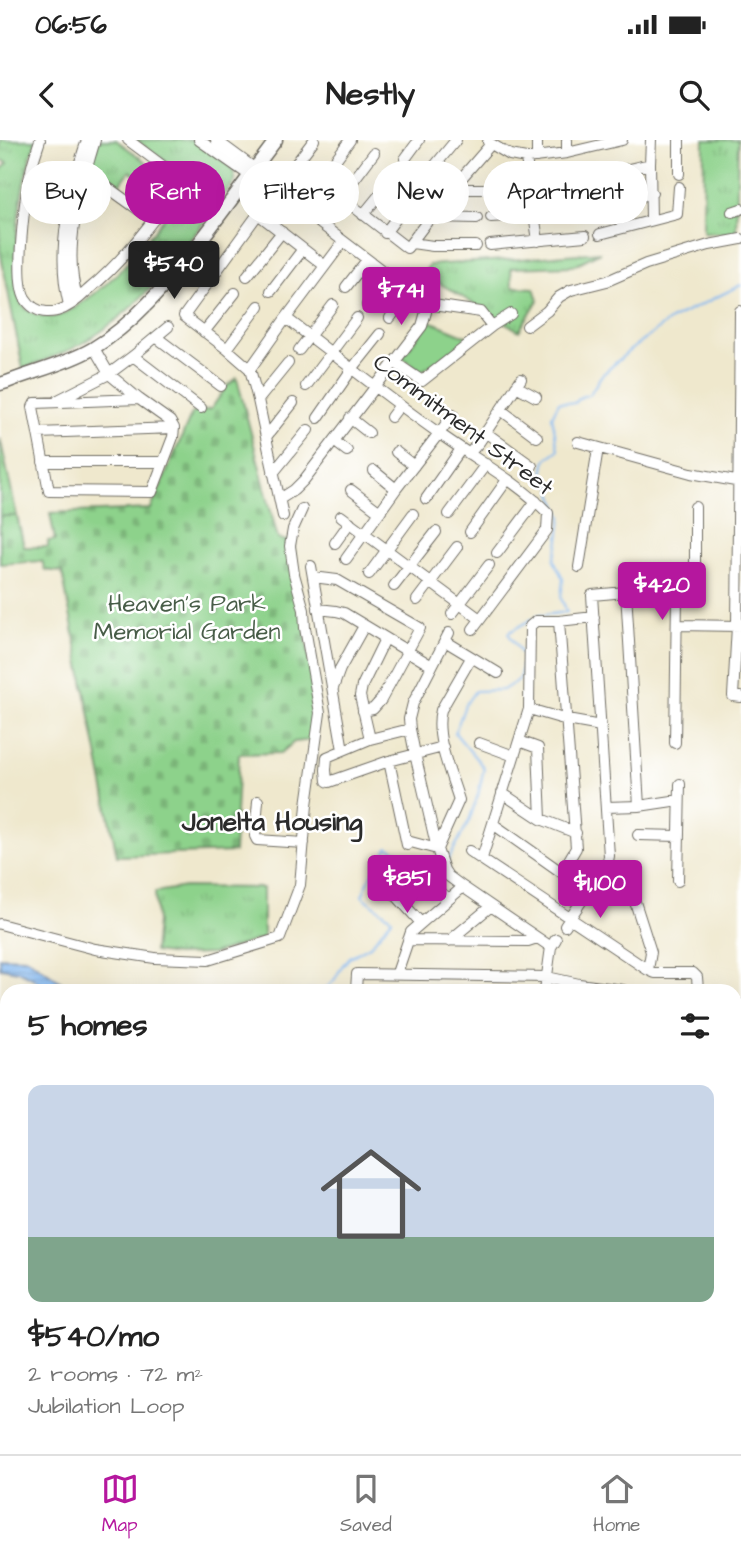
<!DOCTYPE html>
<html lang="en">
<head>
<meta charset="utf-8">
<style>
	body { margin:0; font-family:"Architects Daughter",sans-serif; background:#f6f6f6; color:#222; height:100vh; display:flex; flex-direction:column; font-size:26px; white-space:nowrap }
	* { box-sizing:border-box; margin:0 }
	p { font-size:23px; color:#767676 }
	.icon { flex:none; width:38px; height:38px; fill:none; stroke:currentColor; stroke-width:2; stroke-linecap:round; stroke-linejoin:round }
	.map { position:relative; flex:1; overflow:hidden }
	.side { position:absolute; left:0px; top:844px; width:742px; height:471px; display:flex; flex-direction:column; background:#fff; border-radius:21px 21px 0 0; box-shadow:0 7px 28px #0002 }
	.side>* { flex:none }
	.guide { position:absolute; left:21px; top:21px; width:700px; height:63px; display:flex; gap:14px }
	.price { position:absolute; translate:-50% -60px; padding:0 16px; border-radius:7px; background:#b5179e; color:#fff; font-size:23px; line-height:46px; filter:drop-shadow(0 2px 4px #0008) }
	.price::after { content:''; position:absolute; left:50%; top:42px; width:21px; height:16px; margin-left:-10px; background:inherit; clip-path:polygon(0 0,100% 0,50% 100%) }
	.price.on { background:#222; color:#fff }
	ul { padding:0; list-style:none }
	li { display:grid; align-content:center; gap:14px; height:371px; padding:0 28px }
	li+li { border-top:2px solid #e0e0e0 }
	li span { display:grid; place-items:center; height:217px; border-radius:14px; color:#555 }
	li>.icon { margin-inline-start:auto }
	span .icon { width:126px; height:126px; fill:#fffc; stroke-width:1 }
	li b { font-size:30px }
	h2 { display:flex; justify-content:space-between; align-items:center; height:84px; padding:0 28px; font-size:30px }
	.pill { padding:0 24px; border-radius:32px; background:#fff; box-shadow:0 7px 28px #0002; font-size:24px; line-height:63px }
	.pill.on { background:#b5179e; color:#fff }
	.status { display:flex; justify-content:space-between; align-items:center; height:49px; padding:0 35px; background:#fff; direction:ltr }
	.status svg { height:19px; fill:currentColor }
	header { display:flex; justify-content:space-between; align-items:center; height:91px; padding:0 28px; background:#fff; font-size:32px; font-weight:700 }
	.menu { display:flex; justify-content:space-around; align-items:center; height:98px; border-top:2px solid #e0e0e0; background:#fff; font-size:19px; color:#767676 }
	.menu a { display:grid; justify-items:center; gap:4px }
	.menu .on { color:#b5179e }
	.map>svg:first-child { display:block }
</style>
</head>
<body>
<div class="status"><b>06:56</b><svg viewBox="0 0 49 12"><path d="M0 12V9h3v3zM5 12V6h3v6zM10 12V3h3v9zM15 12V0h3v12zM26 1h20v11H26zM47 4h2v5h-2z"/></svg></div>
<header><svg class="icon" aria-label="back" viewBox="0 0 24 24"><path d="M15 5l-7 7 7 7"/></svg>Nestly<svg class="icon" aria-label="search" viewBox="0 0 24 24"><circle cx="10" cy="10" r="6"/><path d="M15 15l6 6"/></svg></header>
<div class="map">
<svg width="741" height="1314" viewBox="0 0 741 1314">
	<defs>
		<pattern id="grass-tufts" width="24" height="20" patternUnits="userSpaceOnUse" patternTransform="scale(1.75)"><rect width="24" height="20" fill="#8dd28b"/><path d="M3 7l-1-3M5 7V3M7 7l1-3M15 17l-1-3M17 17v-4M19 17l1-3" fill="none" stroke="#7ab478"/></pattern>
		<pattern id="cemetery-stones" width="16" height="16" patternUnits="userSpaceOnUse" patternTransform="scale(1.75)"><rect width="16" height="16" fill="#8dd28b"/><path d="M2 7V4a2 2 0 0 1 4 0v3zM10 15v-3a2 2 0 0 1 4 0v3z" fill="#7ab478"/></pattern>
		<pattern id="water-rules" width="6" height="5" patternUnits="userSpaceOnUse" patternTransform="scale(1.75)"><rect width="6" height="5" fill="#82b8f1"/><path d="M0 2.5h6" fill="none" stroke="#6b96c3"/></pattern>
	</defs>
	<rect width="100%" height="100%" fill="#fff"/>
	<filter id="ink" filterUnits="userSpaceOnUse"><feTurbulence type="fractalNoise" baseFrequency=".0143" numOctaves="2"/><feDisplacementMap in="SourceGraphic" scale="14" xChannelSelector="R" yChannelSelector="G"/><feConvolveMatrix kernelMatrix="1 2 1 2 8 2 1 2 1" color-interpolation-filters="sRGB"/></filter>
	<filter id="wash" filterUnits="userSpaceOnUse"><feTurbulence type="fractalNoise" baseFrequency=".00686" numOctaves="4" result="noise"/><feDisplacementMap in="SourceGraphic" scale="28" xChannelSelector="R" yChannelSelector="G"/><feGaussianBlur stdDeviation="1.57" result="paint"/><feColorMatrix in="noise" values="0 0 0 0 0 0 0 0 0 0 0 0 0 0 0 0 0 1.4 0 .05"/><feComposite in="paint" operator="in"/></filter>
	<g filter="url(#wash)">
		<rect width="100%" height="100%" fill="#efe8cd"/>
		<path fill="url(#grass-tufts)" stroke="#5c7e5b" stroke-width="2" d="M0 0H36C21 43 15 87 16 132 16 142 16 153 21 163 27 173 43 178 54 177 65 175 74 168 83 162 122 136 148 98 177 61L205 81C169 128 135 173 83 203 64 214 42 221 23 229L0 110V31L8 23 0 19Z
			M99 0H116L168 38 173 43C169 51 159 72 149 69 147 69 140 63 138 62L150 46 130 31 118 47 93 27 90 23Z
			M136 0H195L228 24 234 33 235 41 224 55 195 35 190 39Z
			M704 0H738L736 94 703 92Z
			M600 112 573 126 511 128 512 147 534 148 538 160 519 191 424 134 429 125 520 119Z
			M0 298 17 376H0Z
			M185 747 263 748V798L213 814 176 815 154 812 157 782 155 752Z"/>
		<path fill="url(#cemetery-stones)" stroke="#5c7e5b" stroke-width="2" d="M237 238 278 399 293 402 317 575 312 600 294 602 281 613 239 614 234 712 117 716 62 432 45 430 42 421 0 424V376H17L24 407H48V401L55 400 50 373 151 369 192 273 211 269 227 246Z
			M241 1307H396L400 1314H242Z"/>
		<path fill="#8dd28b" stroke="#5c7e5b" stroke-width="2" d="M430 181 471 198 422 231 402 217Z"/>
		<path fill="url(#water-rules)" stroke="#56728e" stroke-width="2" d="M0 817 27 818 72 850H49L32 838 18 831 0 828Z"/>
		<g fill="none" stroke-linecap="round" stroke-linejoin="round">
			<path stroke="#82b8f1" stroke-width="2" d="M536 476 567 472 561 458 563 439 554 420 558 406 562 377 552 353V345L543 334 546 319 558 310 552 276 559 262 575 263 581 257 590 254 601 236 629 211 670 180 741 145
				M446 724 469 681 478 655 484 628 455 593 465 565 475 551 503 550 520 539 523 516 508 493 532 479
				M309 850H322L329 846 335 839 342 826 350 817 370 806 392 779 362 756 369 740 388 707C403 714 417 724 433 731L438 729"/>
		</g>
	</g>
	<g filter="url(#ink)">
		<g fill="none" stroke-linecap="round" stroke-linejoin="round">
			<g stroke="#706d64" stroke-width="12">
				<path id="minor" d="M40 0C37 10 33 20 31 31 25 55 14 138 25 158 30 166 38 172 47 172 49 172 56 172 57 171 68 168 80 158 88 150 126 119 153 80 183 41L128 0
					M199 0 249 35 271 46 426 164V172L422 186 304 340 294 350 280 359
					M216 0 258 31
					M314 0 295 25 341 57 407 108 452 49 491 4
					M567 0V13
					M651 0 650 24 651 79
					M679 0V34
					M488 2 510 15 526 18 567 13 622 0
					M537 17V0
					M526 18 538 101
					M405 19 419 0
					M82 30 86 32 153 80
					M428 34 456 0
					M590 38 650 24
					M319 42 350 0
					M452 49H498L576 40
					M341 57 374 13
					M593 66 652 53
					M732 72 741 69
					M363 75 399 31
					M432 77 477 78
					M491 77 534 74 580 68
					M385 93 420 47
					M600 94 677 74 679 47
					M412 103 433 106H476
					M490 105 585 96
					M247 136 282 92
					M346 147 367 120
					M271 151 303 109
					M78 159C61 111 81 47 95 0
					M426 164 481 172 492 186
					M69 165C55 111 70 51 87 0
					M367 165 389 135
					M740 171 737 486 733 556 741 557
					M286 178C337 217 387 257 440 294 476 320 517 341 548 373L547 390 473 489
					M390 178 410 151
					M527 186 547 171 559 157 571 150 607 141 646 124 709 105 741 99
					M204 192 235 153
					M156 197 221 246
					M94 208 109 234 139 259 170 281 174 288 173 297 152 352 49 351 33 267 35 263 139 259
					M227 209 259 166
					M299 210 333 165
					M133 216 201 268
					M394 222 422 241 492 186 511 174
					M250 229 286 178 343 102
					M306 246 357 178
					M516 246 536 257
					M58 260 109 234 133 216 168 187
					M258 260 288 223
					M501 270 537 297
					M391 277 400 265
					M318 278 352 229 380 194
					M350 278 369 293
					M485 292 532 326
					M38 293 174 288
					M266 297 293 263
					M334 301 347 311
					M578 302 691 333 741 342
					M396 312 414 326
					M469 314 480 301 521 239
					M43 322H163
					M374 331 396 349
					M273 333 308 290
					M351 350 380 372
					M426 359 461 309
					M449 374 486 324
					M283 376 258 260 250 229 227 209 184 176 258 74 325 126
					M341 376 480 479
					M470 392 507 340
					M335 403 350 382
					M497 413 536 361
					M346 419 396 349 453 275
					M311 426 343 610
					M579 427 598 308
					M369 434 413 374
					M313 437 337 440 420 488 381 560 373 569 363 571
					M394 446 436 392
					M417 460 457 407
					M318 469 336 471 344 473 432 526
					M452 474 489 425
					M559 481 594 477
					M677 485 740 486
					M449 493 413 563 409 579 410 589 415 614 437 709 444 730 448 736 463 747 551 807
					M445 501 498 533
					M333 548 340 529 364 486
					M529 569 567 580 601 586
					M410 589 370 599 327 617 326 630 327 641 329 642 389 621 443 607
					M370 599 360 556 362 546 385 499
					M519 601 538 608 541 679
					M479 603 514 616
					M675 603 677 454 692 435 695 424V367
					M389 621 407 705
					M502 653 541 679 576 693
					M258 661 255 696 257 700 304 703
					M606 667 639 666 679 660
					M493 684 588 751
					M638 695 679 696
					M407 701 437 709
					M437 709 459 660C451 634 434 596 441 570L471 518
					M469 711 648 830 655 833H693L697 837 698 850
					M482 718 529 569 530 486 536 481H559L576 708 562 732
					M400 731 449 758
					M406 736 393 752 421 783
					M678 741 680 644
					M629 743 651 812 648 830
					M0 784 95 809 155 818 208 820 280 798 300 745 307 665 320 573 305 488 304 470 294 434 290 406 293 389 302 369
					M565 786 608 721 609 716 592 455 626 452 639 666
					M408 800 528 801 537 798
					M449 801 490 767
					M397 833 411 792 463 747
					M356 850 357 834 547 837 579 844 623 850
					M545 850 551 807 556 799
					M735 875 741 865
					M0 895 7 884
					M735 1045 741 1048
					M81 1307 84 1314
					M155 1307 157 1314
					M420 1307 424 1314
					M116 1314 135 1307
					M442 1314 445 1307"/>
			</g>
			<g stroke="#706d64" stroke-width="15">
				<path id="major" d="M0 244 7 242C35 231 66 224 92 209 134 184 166 145 195 108 223 72 249 36 276 0"/>
			</g>
			<g stroke="#706d64" stroke-width="17">
				<path id="highway" d="M0 1130 7 1129
					M735 1239 741 1244
					M0 1288 7 1305"/>
			</g>
			<use href="#minor" stroke="#fff" stroke-width="10"/>
			<use href="#major" stroke="#fff" stroke-width="12"/>
			<use href="#highway" stroke="#fff" stroke-width="14"/>
		</g>
	</g>
	<g text-anchor="middle" dominant-baseline="central" stroke-width="5" stroke-linejoin="round" paint-order="stroke">
		<g font-size="24" fill="#2b2b2b" stroke="#fff">
			<text transform="translate(463 285) rotate(37)">Commitment Street</text>
		</g>
		<g font-size="24" fill="#485d48" stroke="#fff">
			<text x="187" y="464">Heaven's Park<tspan x="187" dy="28">Memorial Garden</tspan></text>
		</g>
		<g font-size="26" font-weight="bold" fill="#2b2b2b" stroke="#fff">
			<text x="272" y="682">Jonelta Housing</text>
		</g>
	</g>
</svg>
<b class="price on" style="left:174px;top:161px">$540</b>
<b class="price" style="left:401px;top:187px">$741</b>
<b class="price" style="left:662px;top:482px">$420</b>
<b class="price" style="left:407px;top:775px">$851</b>
<b class="price" style="left:600px;top:780px">$1,100</b>
<div class="guide">
<a class="pill">Buy</a>
<a class="pill on">Rent</a>
<a class="pill">Filters</a>
<a class="pill">New</a>
<a class="pill">Apartment</a>
</div>
<section class="side">
<h2>5 homes<svg class="icon" aria-label="filters" viewBox="0 0 24 24"><path d="M4 7h16M4 17h16"/><circle cx="9" cy="7" r="2"/><circle cx="15" cy="17" r="2"/></svg></h2>
<ul>
<li><span style="background:linear-gradient(#c9d6e8 70%,#7fa58c 0)"><svg class="icon" aria-label="home" viewBox="0 0 24 24"><path d="M3 11l9-7 9 7M6 9v11h12V9"/></svg></span><div><b>$540/mo</b><p>2 rooms · 72 m²</p><p>Jubilation Loop</p></div></li>
</ul>
</section>
</div>
<nav class="menu">
<a class="on"><svg class="icon" aria-label="map" viewBox="0 0 24 24"><path d="M3 6l6-2 6 2 6-2v14l-6 2-6-2-6 2zM9 4v14M15 6v14"/></svg>Map</a>
<a><svg class="icon" aria-label="saved" viewBox="0 0 24 24"><path d="M7 4h10v16l-5-4-5 4z"/></svg>Saved</a>
<a><svg class="icon" aria-label="home" viewBox="0 0 24 24"><path d="M3 11l9-7 9 7M6 9v11h12V9"/></svg>Home</a>
</nav>
</body>
</html>
